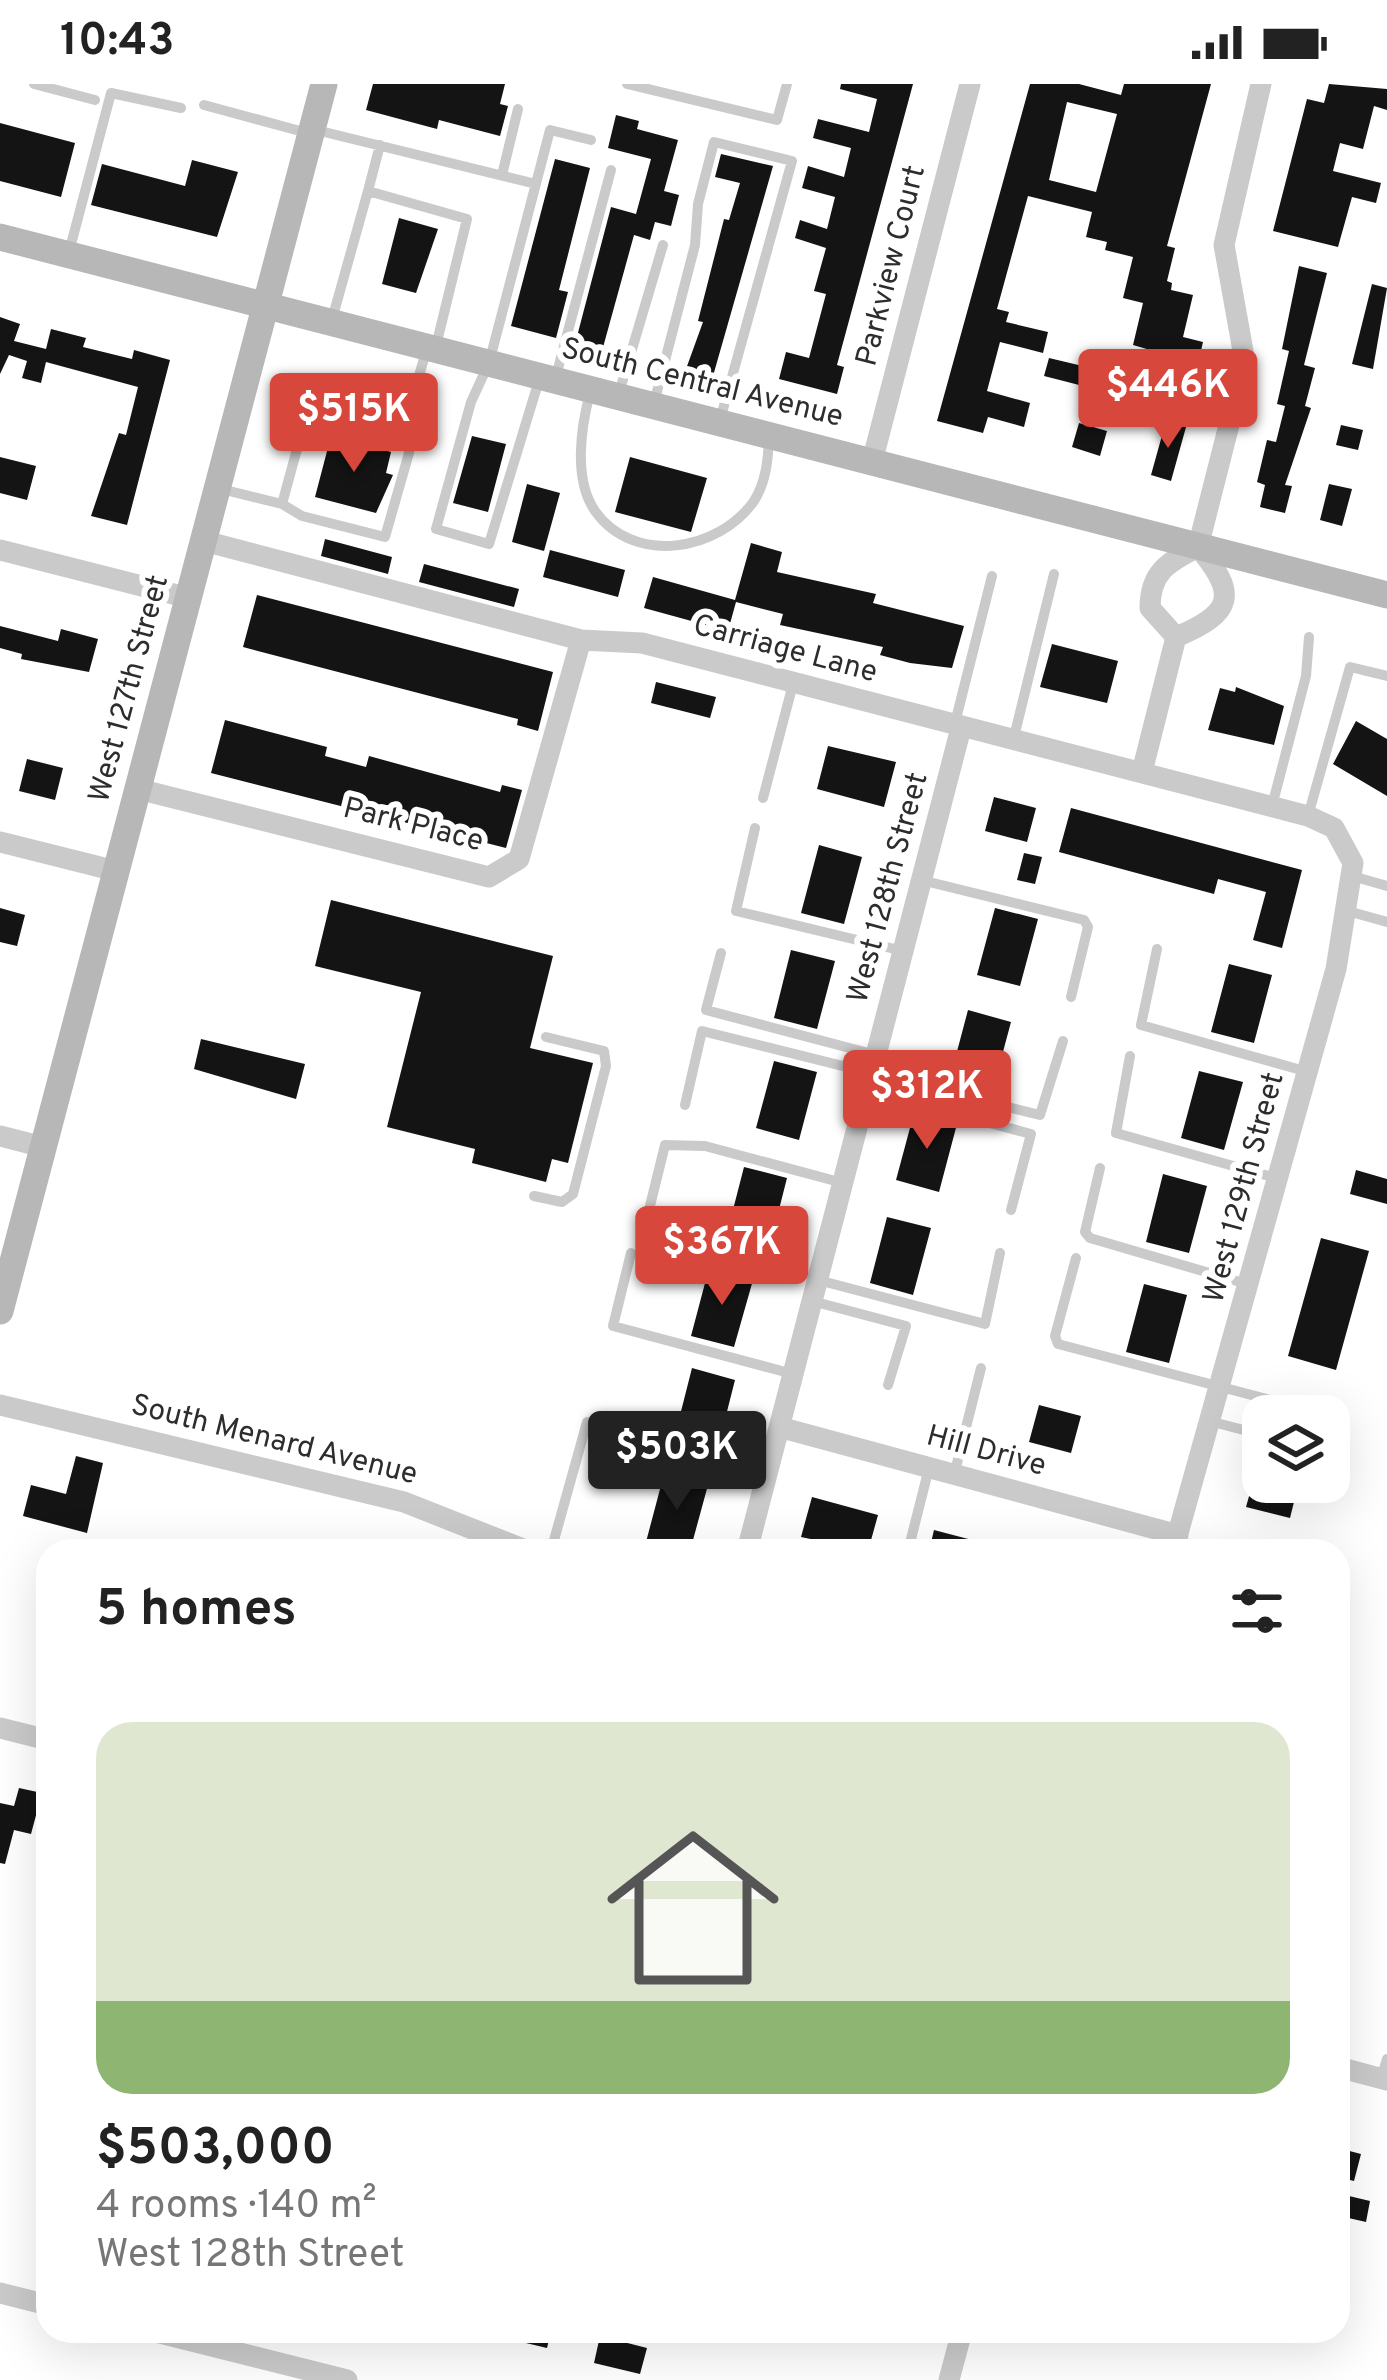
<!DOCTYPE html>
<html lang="en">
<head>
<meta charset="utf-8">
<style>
	body { margin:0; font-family:Overpass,sans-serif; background:#f2f2f2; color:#222; height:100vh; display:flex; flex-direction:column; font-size:45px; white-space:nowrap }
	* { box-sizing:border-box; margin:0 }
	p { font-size:39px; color:#767676 }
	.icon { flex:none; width:66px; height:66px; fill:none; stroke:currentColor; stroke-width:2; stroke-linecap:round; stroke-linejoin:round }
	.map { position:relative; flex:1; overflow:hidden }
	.side { position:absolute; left:36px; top:1455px; width:1314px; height:804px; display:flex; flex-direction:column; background:#fff; border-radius:36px; box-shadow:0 12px 48px #0002 }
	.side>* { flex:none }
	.fabs { position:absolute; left:1242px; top:1311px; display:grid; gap:24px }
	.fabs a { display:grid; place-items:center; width:108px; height:108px; border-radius:24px; background:#fff; box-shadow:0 12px 48px #0002; font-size:60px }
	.price { position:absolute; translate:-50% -102px; padding:0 27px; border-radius:12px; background:#d8473b; color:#fff; font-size:39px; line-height:78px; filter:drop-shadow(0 3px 6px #0008) }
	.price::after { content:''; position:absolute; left:50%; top:72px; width:36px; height:27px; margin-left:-18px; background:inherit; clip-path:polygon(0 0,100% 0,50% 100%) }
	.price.on { background:#222; color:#fff }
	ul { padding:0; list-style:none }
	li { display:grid; align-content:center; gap:24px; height:636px; padding:0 60px }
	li+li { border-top:3px solid #e0e0e0 }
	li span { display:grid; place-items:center; height:372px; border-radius:36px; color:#555 }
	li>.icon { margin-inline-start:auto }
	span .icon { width:216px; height:216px; fill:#fffc; stroke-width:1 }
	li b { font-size:51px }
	h2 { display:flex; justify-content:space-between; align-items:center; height:144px; padding:0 60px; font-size:51px }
	.status { display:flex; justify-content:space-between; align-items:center; height:84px; padding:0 60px; background:#fff; direction:ltr }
	.status svg { height:33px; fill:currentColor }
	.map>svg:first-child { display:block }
</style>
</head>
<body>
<div class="status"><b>10:43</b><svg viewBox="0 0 49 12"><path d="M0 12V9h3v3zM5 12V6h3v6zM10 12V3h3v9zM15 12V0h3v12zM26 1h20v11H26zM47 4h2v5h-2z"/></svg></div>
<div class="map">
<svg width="1387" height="2296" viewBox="0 0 1387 2296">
	<rect width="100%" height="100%" fill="#fff"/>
	<path fill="#141414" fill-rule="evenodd" d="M373 0H505L500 20 508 22 500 52 439 36 437 45 366 26Z
		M841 0H913L837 281 844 283 837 310 779 295 786 268 809 274 826 210 814 207 826 164 795 154 800 136 827 145 835 113 802 104 808 82 844 93 851 64 813 54 818 35 869 48 877 15 840 5Z
		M1030 0H1079L1121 11 1124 0H1211L1167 162 1175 164 1167 197 1172 199 1171 206 1193 211 1183 253 1203 258 1198 280 1133 261 1143 219 1123 214 1133 173 1105 166 1107 158 1086 153 1092 128 1028 112 997 225 1009 228 1006 238 1048 248 1043 269 1000 258 987 307 1030 319 1024 343 988 333 983 349 937 337ZM1067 18 1117 30 1096 108 1049 96Z
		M1329 0 1387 5V26L1374 22 1363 65 1340 59 1333 87 1381 99 1376 119 1352 113 1338 163 1273 147 1307 15 1324 19Z
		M616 31 639 37 637 45 678 56 664 107 679 111 671 142 655 138 650 156 634 151 602 267 575 260 611 123 636 130 651 75 608 64Z
		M0 39 75 59 61 113 0 97Z
		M721 70 773 82 713 292 686 285 703 238 698 237 724 135 729 136 740 99 715 93Z
		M555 75 590 84 559 206 568 208 556 254 511 242Z
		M192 76 238 88 217 153 91 121 102 80 185 102Z
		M399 134 438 145 416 209 382 200Z
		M1299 182 1327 189 1304 281 1315 284 1305 322 1311 324 1285 401 1292 402 1285 429 1260 423 1265 401 1257 398 1267 356 1276 358 1285 322 1277 320 1289 267 1282 265Z
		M1372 200 1387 204 1373 285 1352 280Z
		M0 233 20 240 14 257 46 265 51 245 86 254 83 263 132 275 134 266 170 276 127 441 91 432 119 349 126 351 138 303 46 278 41 299 22 294 27 277 9 271 0 290Z
		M1049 274 1091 284 1087 303 1044 292Z
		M1138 299 1156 305 1151 321 1133 316Z
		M1166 337 1186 343 1171 397 1151 391Z
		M1079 339 1107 347 1100 372 1072 363Z
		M1341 341 1363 346 1358 366 1336 361Z
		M331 352 391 368 386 389 393 391 376 429 315 413Z
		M472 352 506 360 488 428 453 419Z
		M0 373 36 382 27 416 0 409Z
		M630 373 707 394 691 448 615 428Z
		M527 400 560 409 544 467 512 458Z
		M1329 400 1352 405 1342 442 1320 436Z
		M325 455 392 473 388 490 321 472Z
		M751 459 782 468 777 488 876 510 873 519 964 542 952 584 910 579 880 571 883 563 780 541 783 530 736 518 728 547 644 524 653 493 735 516Z
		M550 466 625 486 618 513 543 493Z
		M424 480 519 505 514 523 419 498Z
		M257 511 553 588 538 647 517 641 518 635 243 563Z
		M0 542 58 557 61 545 98 555 89 588 21 575 22 570 0 564Z
		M1052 560 1118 577 1107 619 1040 603Z
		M656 598 716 613 710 634 651 619Z
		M1236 603 1284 622 1274 661 1208 646 1220 604 1235 608Z
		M225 636 327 663 325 672 366 683 369 672 500 708 502 701 522 706 506 764 211 689Z
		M1356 637 1387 655V712L1333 680Z
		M828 662 896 678 884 723 817 705Z
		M27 675 63 684 55 716 19 707Z
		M994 713 1036 724 1027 758 985 747Z
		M1071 724 1302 786 1282 864 1253 856 1266 808 1218 795 1214 810 1059 768Z
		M819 761 862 773 844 840 801 829Z
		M1024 769 1042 773 1035 800 1017 796Z
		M331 816 553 872 530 964 593 979 568 1079 552 1075 546 1098 472 1079 475 1065 387 1043 421 908 315 882Z
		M0 824 25 831 17 862 0 858Z
		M995 824 1038 835 1020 902 977 891Z
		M791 866 835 877 817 945 774 934Z
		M1229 880 1272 891 1254 959 1211 948Z
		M968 926 1011 938 993 1005 950 994Z
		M201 955 305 980 296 1015 194 985Z
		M774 977 817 988 799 1056 756 1044Z
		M1199 987 1243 998 1224 1066 1181 1054Z
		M914 1029 957 1040 939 1108 896 1096Z
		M744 1083 787 1094 770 1161 727 1149Z
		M1356 1086 1387 1095V1120L1350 1110Z
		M1163 1090 1207 1102 1189 1169 1146 1158Z
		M887 1133 931 1144 913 1211 870 1199Z
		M1321 1154 1369 1167 1336 1286 1288 1272Z
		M709 1184 753 1196 734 1263 691 1252Z
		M1144 1200 1187 1211 1169 1279 1126 1268Z
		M692 1284 735 1296 718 1363 675 1351Z
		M1039 1321 1081 1332 1071 1369 1029 1358Z
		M76 1372 103 1379 87 1449 23 1432 31 1401 66 1410Z
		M664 1390 708 1401 690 1467 646 1458Z
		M1253 1398H1299L1290 1434 1246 1423Z
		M812 1413 878 1431 868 1467 801 1453Z
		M934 1446 995 1462V1467H929Z
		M19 1704 42 1709 31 1750 14 1746 5 1780 0 1779V1719L14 1722Z
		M1338 2064 1361 2070 1354 2097 1338 2093Z
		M1349 2112 1370 2117 1366 2138 1344 2133Z
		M502 2247H551L547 2264 501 2253Z
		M600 2252 647 2264 640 2290 594 2279Z"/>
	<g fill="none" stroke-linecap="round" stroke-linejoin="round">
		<path stroke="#cacaca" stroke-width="10" d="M34 0 95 16
			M627 0 777 36 787 0
			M204 21 311 50
			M312 45 536 100
			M502 91 518 25
			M368 107 380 61
			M69 168 111 9 181 24
			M331 239 368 107 467 135 436 262
			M540 293 489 460 436 445 471 318 489 279 550 46 591 56
			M555 296 611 86
			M590 309C581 343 573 395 595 427 634 482 719 467 754 417 766 398 768 376 769 355
			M619 309 663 161
			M654 319 695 161 698 120 714 58 792 77 720 336
			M221 405 282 420 311 314 406 337 427 264
			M282 420 302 432 385 453 409 369 406 337
			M955 639 992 492
			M1013 657 1054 490
			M763 714 793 600
			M1272 722 1306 592 1309 553
			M1308 732 1350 583 1387 592
			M755 744 736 827 903 867
			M1352 792 1387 802
			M921 796 1084 836 1088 843 1071 913
			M1344 826 1387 838
			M1157 865 1141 941 1308 988
			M721 869 706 926 876 971
			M1130 972 1116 1049 1276 1094
			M867 1006 1031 1050 1011 1126
			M685 1021 702 947 1040 1031 1063 957
			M1100 1084 1085 1148 1090 1154 1247 1200
			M534 1112 562 1118 573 1110 606 982 604 967 546 953
			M647 1134 665 1061 705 1062 843 1099
			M631 1169 613 1242 793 1290
			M1076 1174 1055 1252 1058 1260 1339 1334
			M818 1196 985 1240 1000 1169
			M812 1217 906 1242 888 1301
			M1213 1338 1263 1351
			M954 1391 981 1284
			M1318 1407 1321 1398
			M551 1467 587 1338 768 1386
			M908 1467 929 1384
			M1381 1995 1387 1975"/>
		<path stroke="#cacaca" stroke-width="21" d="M872 378 970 0
			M204 457 581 556 642 559 1308 732 1334 744 1353 779 1336 885 1173 1467
			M0 466 189 514
			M1176 553 1150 524C1150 488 1168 478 1198 463L1245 278 1224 161 1261 0
			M1176 553C1234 529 1238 510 1198 463
			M1142 688 1176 553
			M138 705 489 793 519 775 581 556
			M0 758 116 787
			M0 1052 43 1063
			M0 1321 404 1418 528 1467
			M779 1343 1178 1451
			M747 1467 961 644
			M0 1644 48 1656
			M1338 1983 1387 1996
			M0 2209 48 2221
			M152 2247 347 2296
			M949 2296 962 2247"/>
		<path stroke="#b7b7b7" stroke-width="27" d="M0 153 1387 511
			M0 1227 324 0"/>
	</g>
	<g text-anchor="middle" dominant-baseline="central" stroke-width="12" stroke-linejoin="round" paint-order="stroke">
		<g font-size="30" fill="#2d2d2d" stroke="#fff">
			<text transform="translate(892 182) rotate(-76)">Parkview Court</text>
			<text transform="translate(702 300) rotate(14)">South Central Avenue</text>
			<text transform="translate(785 566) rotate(15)">Carriage Lane</text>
			<text transform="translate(130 605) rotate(-75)">West 127th Street</text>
			<text transform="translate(413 742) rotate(14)">Park Place</text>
			<text transform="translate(889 804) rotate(-75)">West 128th Street</text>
			<text transform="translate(1245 1104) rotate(-75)">West 129th Street</text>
			<text transform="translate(274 1357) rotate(14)">South Menard Avenue</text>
			<text transform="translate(986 1368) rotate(15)">Hill Drive</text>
		</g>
	</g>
</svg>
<div class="fabs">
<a><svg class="icon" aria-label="layers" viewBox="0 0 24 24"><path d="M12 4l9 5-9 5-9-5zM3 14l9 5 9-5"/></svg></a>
</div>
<b class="price" style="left:1168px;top:367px">$446K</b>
<b class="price" style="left:354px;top:391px">$515K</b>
<b class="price" style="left:927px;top:1068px">$312K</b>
<b class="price" style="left:722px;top:1224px">$367K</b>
<b class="price on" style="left:677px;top:1429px">$503K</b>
<section class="side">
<h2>5 homes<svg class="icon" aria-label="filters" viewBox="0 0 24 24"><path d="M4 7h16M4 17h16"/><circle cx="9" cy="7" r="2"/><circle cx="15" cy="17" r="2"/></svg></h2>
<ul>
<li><span style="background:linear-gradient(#dfe7d0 75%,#8fb573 0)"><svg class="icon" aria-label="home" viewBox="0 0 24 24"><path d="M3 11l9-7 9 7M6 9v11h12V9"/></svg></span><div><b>$503,000</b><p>4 rooms · 140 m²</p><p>West 128th Street</p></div></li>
</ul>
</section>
</div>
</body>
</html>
